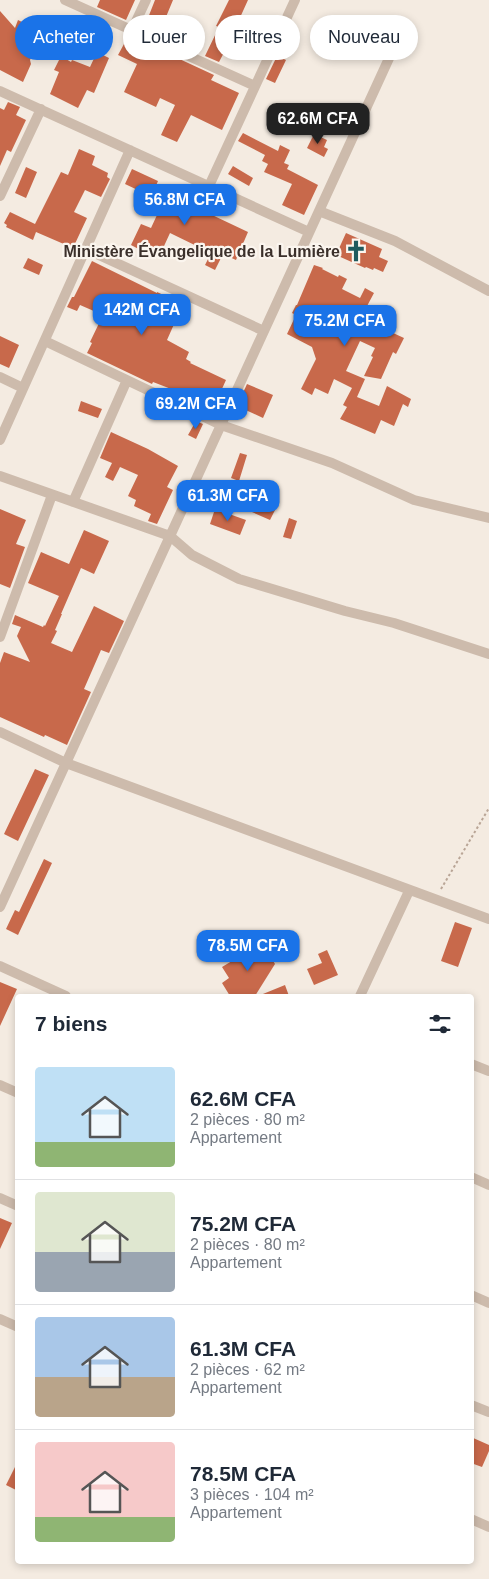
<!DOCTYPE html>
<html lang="fr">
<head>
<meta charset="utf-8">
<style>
	body { margin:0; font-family:Helvetica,sans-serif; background:#f6f6f7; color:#1f2937; height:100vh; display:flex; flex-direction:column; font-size:19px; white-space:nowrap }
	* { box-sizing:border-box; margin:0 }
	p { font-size:16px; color:#747a83 }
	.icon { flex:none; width:28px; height:28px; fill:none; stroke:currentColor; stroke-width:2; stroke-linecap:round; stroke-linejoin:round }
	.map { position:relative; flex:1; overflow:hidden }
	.panel { position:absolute; left:15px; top:994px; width:459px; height:570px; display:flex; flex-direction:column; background:#fff; border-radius:5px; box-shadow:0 2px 8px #0003 }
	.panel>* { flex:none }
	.guide { position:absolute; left:15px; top:15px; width:460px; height:45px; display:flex; gap:10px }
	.price { position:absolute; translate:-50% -42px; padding:0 11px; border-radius:10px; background:#1a73e8; color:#fff; font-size:16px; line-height:32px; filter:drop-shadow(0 1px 2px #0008) }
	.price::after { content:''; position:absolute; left:50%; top:30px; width:15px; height:11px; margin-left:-8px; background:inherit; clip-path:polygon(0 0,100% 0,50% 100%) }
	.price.current { background:#222; color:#fff }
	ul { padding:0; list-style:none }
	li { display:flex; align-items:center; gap:15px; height:125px; padding:0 20px }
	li+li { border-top:1px solid #e0e1e3 }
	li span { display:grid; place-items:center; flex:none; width:140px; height:100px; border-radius:5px; color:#555 }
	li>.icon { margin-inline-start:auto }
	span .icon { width:60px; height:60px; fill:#fffc; stroke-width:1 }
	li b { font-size:21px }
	h2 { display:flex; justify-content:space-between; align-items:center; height:60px; padding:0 20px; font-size:21px }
	.tag { padding:0 18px; border-radius:22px; background:#fff; box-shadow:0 2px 8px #0003; font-size:18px; line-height:45px }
	.tag.current { background:#1a73e8; color:#fff }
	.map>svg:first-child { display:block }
</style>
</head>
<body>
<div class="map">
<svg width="489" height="1579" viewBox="0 0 489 1579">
	<rect width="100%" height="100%" fill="#f4ebe1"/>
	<path fill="#c8694b" d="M100 0H135L126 20 97 7Z
		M155 0H173L161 29 146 23Z
		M229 0H248L233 33 240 37 235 48 228 45 219 62 205 56 219 27 216 26Z
		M0 11 15 28 18 20 44 33 30 60 31 64 23 82 0 70Z
		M350 16 363 22 352 44 340 39Z
		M136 40 172 59 173 56 214 75 211 80 239 93 222 130 191 115 177 142 161 135 175 105 160 98 156 107 124 92 137 64 118 55 124 44 133 48Z
		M97 52 109 58 94 93 87 90 78 108 50 94 59 72 54 70 61 56 71 62 72 60 90 67Z
		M277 56 286 60 275 83 266 79Z
		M8 102 20 107 16 115 26 120 11 152 7 150 0 166V108L4 110Z
		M243 133 278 151 280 145 290 150 284 163 289 165 287 169 318 185 304 215 282 205 292 184 264 172 268 164 262 161 265 155 238 141Z
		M314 134 327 140 324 147 328 149 324 157 307 148Z
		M79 149 95 156 92 165 108 173 107 177 110 179 101 197 85 190 74 212 87 218 73 248 36 232 33 240 6 227 7 225 4 223 10 212 35 224 61 172 68 175Z
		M233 166 253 178 249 186 228 174Z
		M26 167 37 172 26 198 15 193Z
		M132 169 158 181 155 188 248 232 236 260 223 254 215 270 205 265 211 253 170 233 159 257 152 253 150 255 131 245 141 224 151 228 163 202 125 184Z
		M346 233 382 249 379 257 388 261 383 272 374 268 373 270 366 267 365 268 336 255Z
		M28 258 43 265 39 275 23 268Z
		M92 261 157 293V292L183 304 167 340 189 352 186 359 191 362 190 363 226 380 211 413 177 396 179 392 153 382 152 384 87 353 92 343 90 342 103 315 80 305 77 311 67 307 72 297H74Z
		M314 265 323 268 322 269 338 277 339 275 347 279 342 289 360 298 365 288 374 293 366 308 372 312 367 321 404 338 396 354 393 352 381 379 364 376 373 357 371 356 375 348 360 341 346 371 365 379 357 397 379 406 387 386 411 399 408 407 403 404 394 426 381 420 375 434 340 419 347 407 343 405 352 388 334 379 328 394 315 388 312 395 301 389 316 359 312 347 287 334 296 315 292 313 296 305H297Z
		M0 336 19 345 9 368 0 364Z
		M247 384 273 395 263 418 237 406Z
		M81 401 102 409 98 418 78 411Z
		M196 421 203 424 196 439 188 435Z
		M111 432 148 449 178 466 167 487 173 490 157 524 148 521 151 514 134 506 136 500 128 496 138 475 120 467 113 481 105 477 112 463 100 458Z
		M240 453 247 455 239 481 231 478Z
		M260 496 278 504 270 520 252 512Z
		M0 509 26 520 16 544 25 547 10 588 0 584Z
		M215 509 246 520 240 535 210 524Z
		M289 518 297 521 291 539 283 537Z
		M84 530 109 541 94 574 81 568 61 614H62L55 630 57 631 51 643 72 652 94 606 124 621 109 653 101 650 84 689 91 692 67 745 45 735 44 737 0 717V663L4 652 30 662 17 636 21 627 12 624 15 615 43 627 44 625 45 626 59 596 28 583 41 552 69 564Z
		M35 769 49 775 18 841 4 834Z
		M44 859 52 863 18 935 6 929 15 910 19 912Z
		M455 922 472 928 458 967 441 961Z
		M262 943 275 964 255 996H230L222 983 229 978 222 967Z
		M327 950 338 975 314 985 307 969 322 963 318 954Z
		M0 982 17 989 0 1026Z
		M285 985 289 996H258Z
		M0 1218 12 1223 0 1249Z
		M471 1437 489 1445V1451L482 1467 471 1463Z
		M18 1461V1491L6 1485Z"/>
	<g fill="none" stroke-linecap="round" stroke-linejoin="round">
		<path stroke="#b9a596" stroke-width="2" stroke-dasharray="2.5 2.5" stroke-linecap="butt" d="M441 889 489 808"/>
		<path stroke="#cdbbac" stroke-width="10" d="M65 0 255 86
			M132 30 146 0
			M0 91 309 232
			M209 186 295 0
			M0 196 41 109
			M319 211 395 241 489 291
			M86 249 264 331
			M45 341 221 425 332 463 414 500 489 518
			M0 377 23 388
			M0 440 130 150
			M0 476 170 536 192 555 239 579 345 611 394 623 489 654
			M73 502 127 380
			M0 637 52 495
			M0 732 66 763 489 919
			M0 907 402 30
			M0 966 66 996
			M360 996 409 891
			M471 1064 489 1071
			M0 1085 18 1093
			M471 1177 489 1185
			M0 1198 18 1206
			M471 1295 489 1303
			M0 1319 18 1327
			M471 1405 489 1412
			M471 1519 489 1527"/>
	</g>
	<defs>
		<g id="church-bare" transform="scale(1.725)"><path d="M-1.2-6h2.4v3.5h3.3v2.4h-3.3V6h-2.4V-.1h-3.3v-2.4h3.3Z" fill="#1f5a5e" stroke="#fbf5ee" stroke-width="2.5" paint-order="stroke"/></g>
	</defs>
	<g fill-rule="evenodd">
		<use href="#church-bare" x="356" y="251"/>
	</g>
	<g text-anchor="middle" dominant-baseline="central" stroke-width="4.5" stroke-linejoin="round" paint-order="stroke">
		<g font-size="16" font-weight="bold" fill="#3b302b" stroke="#fbf5ee" text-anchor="end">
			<text x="340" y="251">Ministère Évangelique de la Lumière</text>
		</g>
	</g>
</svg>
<b class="price current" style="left:318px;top:145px">62.6M CFA</b>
<b class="price" style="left:185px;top:226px">56.8M CFA</b>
<b class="price" style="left:142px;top:336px">142M CFA</b>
<b class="price" style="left:345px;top:347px">75.2M CFA</b>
<b class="price" style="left:196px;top:430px">69.2M CFA</b>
<b class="price" style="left:228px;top:522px">61.3M CFA</b>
<b class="price" style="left:248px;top:972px">78.5M CFA</b>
<div class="guide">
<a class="tag current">Acheter</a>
<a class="tag">Louer</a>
<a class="tag">Filtres</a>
<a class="tag">Nouveau</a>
</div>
<section class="panel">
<h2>7 biens<svg class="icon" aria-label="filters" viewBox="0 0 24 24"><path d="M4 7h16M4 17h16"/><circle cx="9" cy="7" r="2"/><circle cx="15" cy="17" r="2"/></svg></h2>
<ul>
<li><span style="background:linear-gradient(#bfe0f5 75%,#8fb573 0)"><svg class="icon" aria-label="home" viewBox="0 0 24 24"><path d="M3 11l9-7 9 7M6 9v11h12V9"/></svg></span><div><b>62.6M CFA</b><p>2 pièces · 80 m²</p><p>Appartement</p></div></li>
<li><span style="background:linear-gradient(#dfe7d0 60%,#9aa5b1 0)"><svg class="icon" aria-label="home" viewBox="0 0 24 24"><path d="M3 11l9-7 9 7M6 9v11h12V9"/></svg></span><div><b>75.2M CFA</b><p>2 pièces · 80 m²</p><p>Appartement</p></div></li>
<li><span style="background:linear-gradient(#a9c7e8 60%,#b9a48a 0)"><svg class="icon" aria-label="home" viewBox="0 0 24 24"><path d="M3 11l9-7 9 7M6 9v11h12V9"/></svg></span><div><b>61.3M CFA</b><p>2 pièces · 62 m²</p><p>Appartement</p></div></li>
<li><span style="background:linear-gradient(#f6c9c9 75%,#8fb573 0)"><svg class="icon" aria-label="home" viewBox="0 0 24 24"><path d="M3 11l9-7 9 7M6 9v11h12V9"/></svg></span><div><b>78.5M CFA</b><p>3 pièces · 104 m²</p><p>Appartement</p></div></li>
</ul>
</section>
</div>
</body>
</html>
